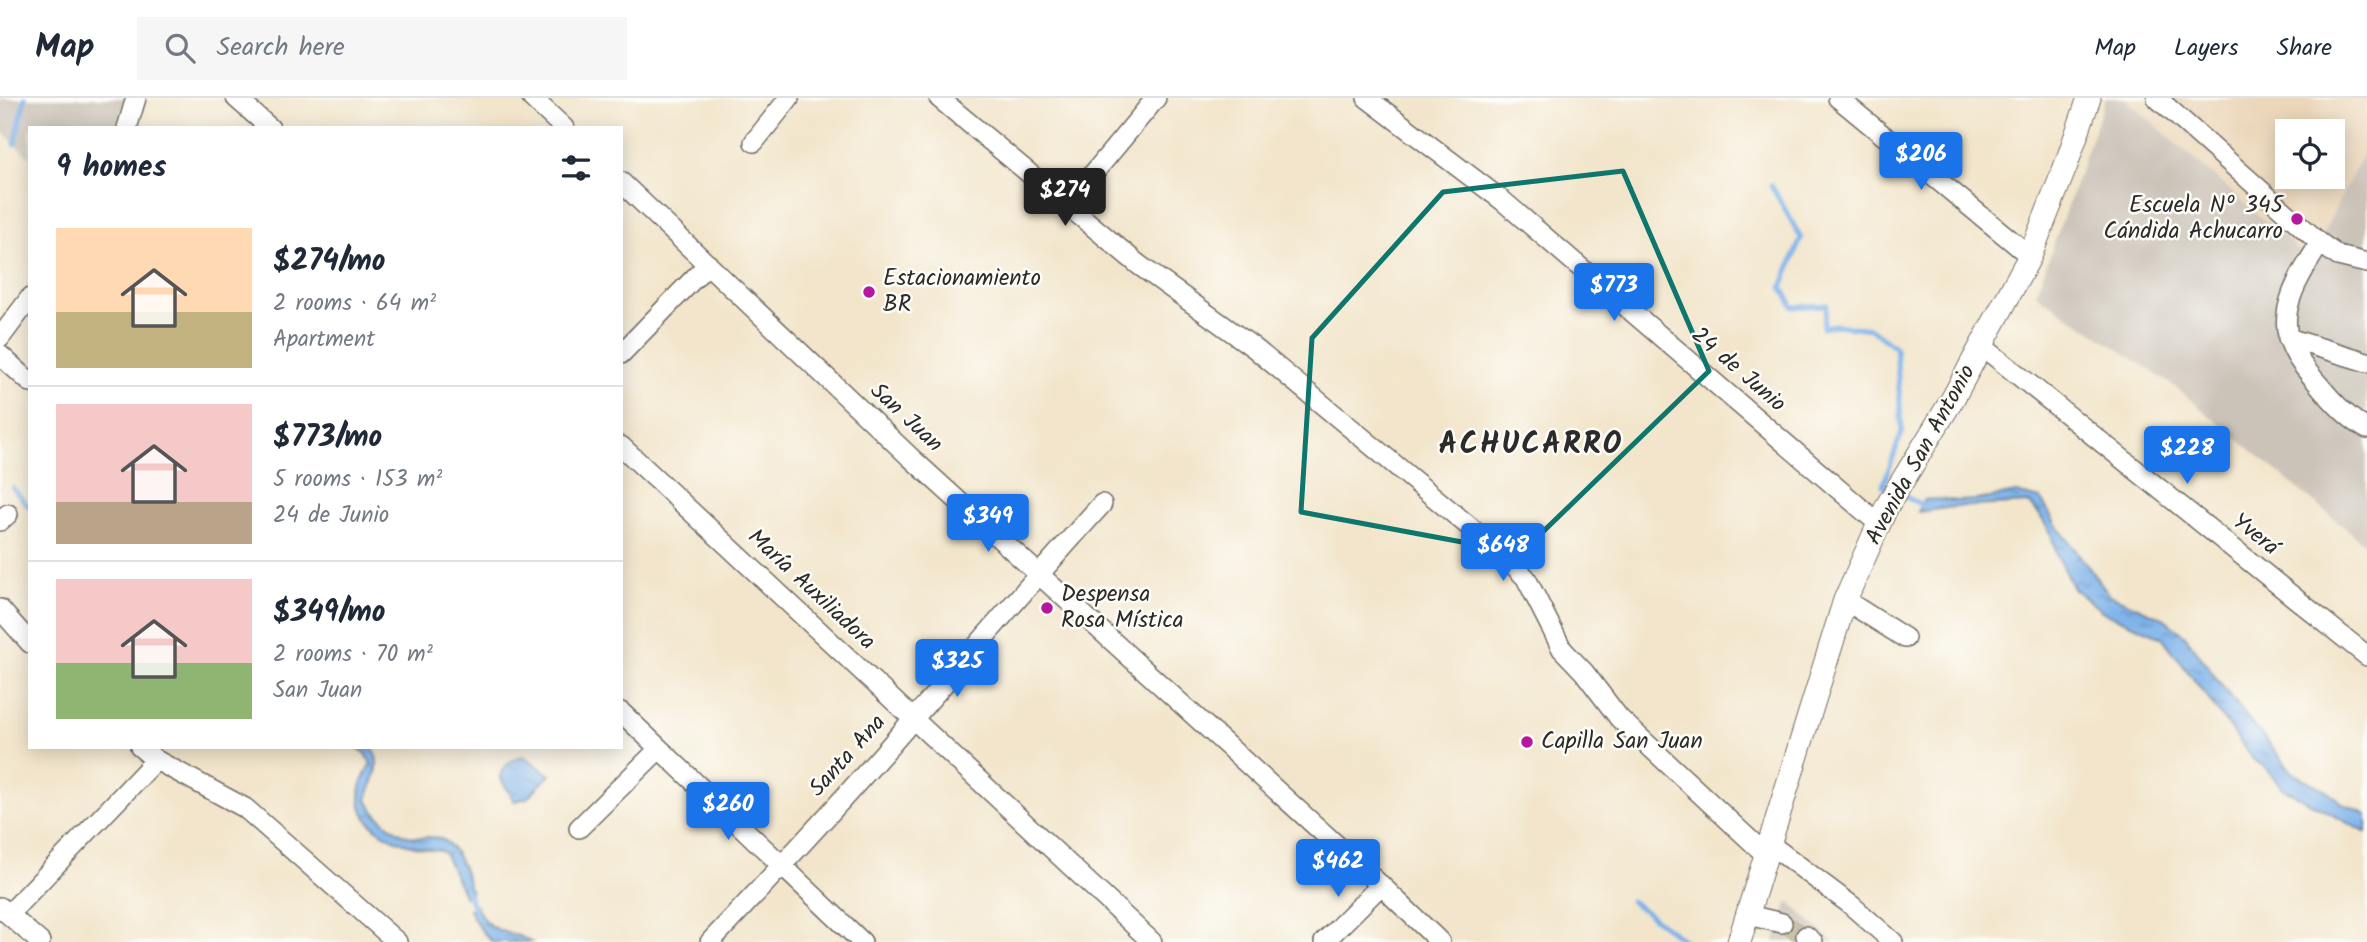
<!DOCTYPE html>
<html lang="en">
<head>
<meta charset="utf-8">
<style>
	body { margin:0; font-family:Kalam,sans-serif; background:#f6f6f7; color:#1f2937; height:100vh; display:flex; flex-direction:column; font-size:26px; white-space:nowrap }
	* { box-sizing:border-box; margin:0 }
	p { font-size:23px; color:#747a83 }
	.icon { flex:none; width:38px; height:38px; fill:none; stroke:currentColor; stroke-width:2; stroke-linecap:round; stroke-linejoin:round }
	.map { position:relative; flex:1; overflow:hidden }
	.panel { position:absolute; left:28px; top:28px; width:595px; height:623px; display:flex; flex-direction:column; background:#fff; border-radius:0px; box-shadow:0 4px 18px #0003 }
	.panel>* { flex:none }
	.buttons { position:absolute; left:2275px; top:21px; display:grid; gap:14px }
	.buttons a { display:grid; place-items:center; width:70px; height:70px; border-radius:0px; background:#fff; box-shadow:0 4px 18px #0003; font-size:35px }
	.price { position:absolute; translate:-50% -60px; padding:0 16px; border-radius:7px; background:#1a73e8; color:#fff; font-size:23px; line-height:46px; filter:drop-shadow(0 2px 4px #0008) }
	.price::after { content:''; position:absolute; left:50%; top:42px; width:21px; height:16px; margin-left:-10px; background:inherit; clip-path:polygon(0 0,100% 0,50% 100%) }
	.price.active { background:#222; color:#fff }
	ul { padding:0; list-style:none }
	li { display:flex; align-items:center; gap:21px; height:175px; padding:0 28px }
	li+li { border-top:2px solid #e0e1e3 }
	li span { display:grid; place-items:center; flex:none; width:196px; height:140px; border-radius:0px; color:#555 }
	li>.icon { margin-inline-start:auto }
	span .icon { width:84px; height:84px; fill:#fffc; stroke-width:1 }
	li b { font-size:30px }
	h2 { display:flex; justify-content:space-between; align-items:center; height:84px; padding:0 28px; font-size:30px }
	header { display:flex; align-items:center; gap:42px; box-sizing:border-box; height:98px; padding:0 35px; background:#fff; border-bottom:2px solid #e0e1e3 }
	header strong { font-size:33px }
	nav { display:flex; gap:38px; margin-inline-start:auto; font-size:24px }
	.search { width:490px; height:63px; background:#f6f6f7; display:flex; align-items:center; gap:18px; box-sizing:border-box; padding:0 24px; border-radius:0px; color:#747a83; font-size:26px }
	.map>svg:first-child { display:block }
</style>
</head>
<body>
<header>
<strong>Map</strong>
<div class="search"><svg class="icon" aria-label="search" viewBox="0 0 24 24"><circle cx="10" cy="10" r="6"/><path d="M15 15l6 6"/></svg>Search here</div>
<nav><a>Map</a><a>Layers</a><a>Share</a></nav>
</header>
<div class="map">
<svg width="2367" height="844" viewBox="0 0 2367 844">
	<defs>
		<pattern id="water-ripples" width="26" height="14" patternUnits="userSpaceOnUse" patternTransform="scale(1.75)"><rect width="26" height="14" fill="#7bb1e9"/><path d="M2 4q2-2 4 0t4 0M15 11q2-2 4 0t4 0" fill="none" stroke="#6590bd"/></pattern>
	</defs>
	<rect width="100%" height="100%" fill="#fdfcf7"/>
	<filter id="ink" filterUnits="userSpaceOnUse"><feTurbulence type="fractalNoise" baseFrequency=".0143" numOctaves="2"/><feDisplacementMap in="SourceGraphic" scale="14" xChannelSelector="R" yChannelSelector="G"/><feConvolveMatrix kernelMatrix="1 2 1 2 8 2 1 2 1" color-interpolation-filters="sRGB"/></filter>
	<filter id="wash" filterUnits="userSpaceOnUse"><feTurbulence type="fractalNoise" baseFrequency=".00686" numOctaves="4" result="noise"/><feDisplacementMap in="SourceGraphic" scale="28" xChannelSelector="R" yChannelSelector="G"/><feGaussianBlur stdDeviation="1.57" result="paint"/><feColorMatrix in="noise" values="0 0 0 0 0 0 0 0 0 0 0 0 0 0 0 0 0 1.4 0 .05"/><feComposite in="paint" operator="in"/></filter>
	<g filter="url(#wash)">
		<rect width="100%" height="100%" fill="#f2e5cb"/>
		<path fill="#ecd7ba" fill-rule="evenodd" d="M2124 0H2367V47L2310 163ZM2287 33H2333V79H2287Z"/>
		<path fill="#cbc2b8" d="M0 0H126L117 30H30V60L0 32Z
			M2106 0H2124L2310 162 2367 47V448L2175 289 2036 196Z
			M1788 804 1834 844H1774Z"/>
		<path fill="url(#water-ripples)" stroke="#536e8a" stroke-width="2" d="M2016 395 2041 401 2057 428 2110 497 2165 521 2186 539 2228 596 2294 676 2322 690 2344 706 2367 717V735L2282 690 2266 670 2253 661 2162 539 2103 514 2073 490 2058 460 2051 436 2040 417 2029 405 1954 409 1918 414 1924 402C1936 400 1946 402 1959 403 1979 403 1997 399 2016 395Z
			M357 649H372C384 670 372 680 367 702 375 717 391 732 408 738 420 742 436 735 446 744 460 756 466 777 471 794L465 799 444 755 439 752C389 747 337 722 371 665L366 656Z
			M524 658 550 677 527 700 514 703 500 679C503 665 512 662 524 658Z
			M476 808C491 840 506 829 531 844H492C482 834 474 824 469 811Z"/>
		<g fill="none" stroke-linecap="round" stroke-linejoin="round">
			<path stroke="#7bb1e9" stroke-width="5" d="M15 46 25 0
				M1771 87 1801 140 1782 189 1793 209 1827 207 1823 229 1835 227 1871 231 1896 250 1902 334 1883 388 1891 392
				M13 390 30 410
				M1900 396 1926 409
				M465 789 475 813
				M1631 803 1686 844"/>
		</g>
	</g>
	<g filter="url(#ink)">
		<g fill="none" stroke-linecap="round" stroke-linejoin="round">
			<path stroke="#cac0ab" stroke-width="19" stroke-dasharray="19 10" stroke-linecap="butt" d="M1782 825 1806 838"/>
			<g stroke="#716c63" stroke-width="22">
				<path id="minor" d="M236 0 270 30
					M532 0 564 30
					M939 0 1139 167 1253 249 1506 459 1526 480 1562 551 1584 574 1619 620 1766 757
					M1367 0 1503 103 1879 426
					M1838 0 2030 158
					M2157 0 2320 145 2338 158 2367 165
					M127 30 136 0
					M754 44 789 0
					M621 84 910 359 1387 793 1440 844
					M1068 106 1156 0
					M2320 145C2304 171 2278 208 2289 241 2294 259 2307 273 2319 287 2332 303 2349 321 2367 331
					M0 240 30 200
					M2288 240 2367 264
					M1982 248 2367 558
					M621 256 708 166
					M0 257 30 284
					M621 348 1152 844
					M0 423 8 416
					M1845 502 1905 540
					M0 511 30 545
					M621 614 862 844
					M140 649 156 662 245 710 397 844
					M579 730 659 651
					M1771 747 1851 807 1893 844
					M0 809 40 844
					M9 816 156 662
					M1748 817 1782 825
					M1806 838 1813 844
					M710 844C780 770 849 696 915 619 977 548 1038 476 1102 406
					M1324 844 1381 787"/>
			</g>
			<g stroke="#716c63" stroke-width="25">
				<path id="major" d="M1739 844 1845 502 1887 408 1952 302 2030 158 2066 67 2089 0"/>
			</g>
			<use href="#minor" stroke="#fff" stroke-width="19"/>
			<use href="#major" stroke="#fff" stroke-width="23"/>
		</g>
	</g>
	<path fill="none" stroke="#0f766e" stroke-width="5" stroke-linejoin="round" d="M1623 73 1709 273 1521 455 1301 414 1312 240 1443 94Z"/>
	<g fill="#b5179e" stroke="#fdfcf7" stroke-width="2.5">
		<circle cx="2297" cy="121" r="7"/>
		<circle cx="869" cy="194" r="7"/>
		<circle cx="1047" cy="510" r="7"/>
		<circle cx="1527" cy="644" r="7"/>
	</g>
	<g text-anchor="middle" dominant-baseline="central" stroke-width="5" stroke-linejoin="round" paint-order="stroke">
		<g font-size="23" fill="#2b2b2b" stroke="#fdfcf7" text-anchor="start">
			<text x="2283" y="108" text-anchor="end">Escuela Nº 345<tspan x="2283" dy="26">Cándida Achucarro</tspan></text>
			<text x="883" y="181">Estacionamiento<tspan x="883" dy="26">BR</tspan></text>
			<text x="1061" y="497">Despensa<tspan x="1061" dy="26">Rosa Mística</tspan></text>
			<text x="1541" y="644">Capilla San Juan</text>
		</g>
		<g font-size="23" fill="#2b2b2b" stroke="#fdfcf7">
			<text transform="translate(1738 272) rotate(41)">24 de Junio</text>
			<text transform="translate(906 320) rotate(43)">San Juan</text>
			<text transform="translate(1921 357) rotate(-61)">Avenida San Antonio</text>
			<text transform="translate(2255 437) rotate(39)">Yverá</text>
			<text transform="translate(811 492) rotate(43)">María Auxiliadora</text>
			<text transform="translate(848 658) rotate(-48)">Santa Ana</text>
		</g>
		<g font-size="30" font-weight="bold" letter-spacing="2" fill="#2b2b2b" stroke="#fdfcf7">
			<text x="1531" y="347">ACHUCARRO</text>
		</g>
	</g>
</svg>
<div class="buttons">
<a><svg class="icon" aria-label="locate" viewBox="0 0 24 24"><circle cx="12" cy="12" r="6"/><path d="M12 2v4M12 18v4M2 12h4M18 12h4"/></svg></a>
</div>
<b class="price" style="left:1921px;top:94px">$206</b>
<b class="price active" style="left:1065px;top:130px">$274</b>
<b class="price" style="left:1614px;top:225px">$773</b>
<b class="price" style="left:2187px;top:388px">$228</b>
<b class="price" style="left:988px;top:456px">$349</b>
<b class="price" style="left:1503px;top:485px">$648</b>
<b class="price" style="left:957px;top:601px">$325</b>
<b class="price" style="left:728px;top:744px">$260</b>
<b class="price" style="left:1338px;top:801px">$462</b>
<section class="panel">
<h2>9 homes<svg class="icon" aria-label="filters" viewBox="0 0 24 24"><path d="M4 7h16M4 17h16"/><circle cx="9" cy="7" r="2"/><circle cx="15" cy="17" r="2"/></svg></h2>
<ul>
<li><span style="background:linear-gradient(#ffd9b3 60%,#c2b280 0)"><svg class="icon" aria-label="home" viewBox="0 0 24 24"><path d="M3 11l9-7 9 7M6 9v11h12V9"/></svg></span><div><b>$274/mo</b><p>2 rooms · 64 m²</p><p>Apartment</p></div></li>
<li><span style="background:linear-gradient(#f6c9c9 70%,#b9a48a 0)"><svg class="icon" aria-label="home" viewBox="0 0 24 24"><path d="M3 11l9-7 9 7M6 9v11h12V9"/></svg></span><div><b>$773/mo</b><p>5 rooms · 153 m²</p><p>24 de Junio</p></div></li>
<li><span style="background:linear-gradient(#f6c9c9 60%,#8fb573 0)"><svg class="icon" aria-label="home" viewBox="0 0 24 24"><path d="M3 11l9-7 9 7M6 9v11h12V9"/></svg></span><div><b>$349/mo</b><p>2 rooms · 70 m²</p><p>San Juan</p></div></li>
</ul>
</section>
</div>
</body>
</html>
